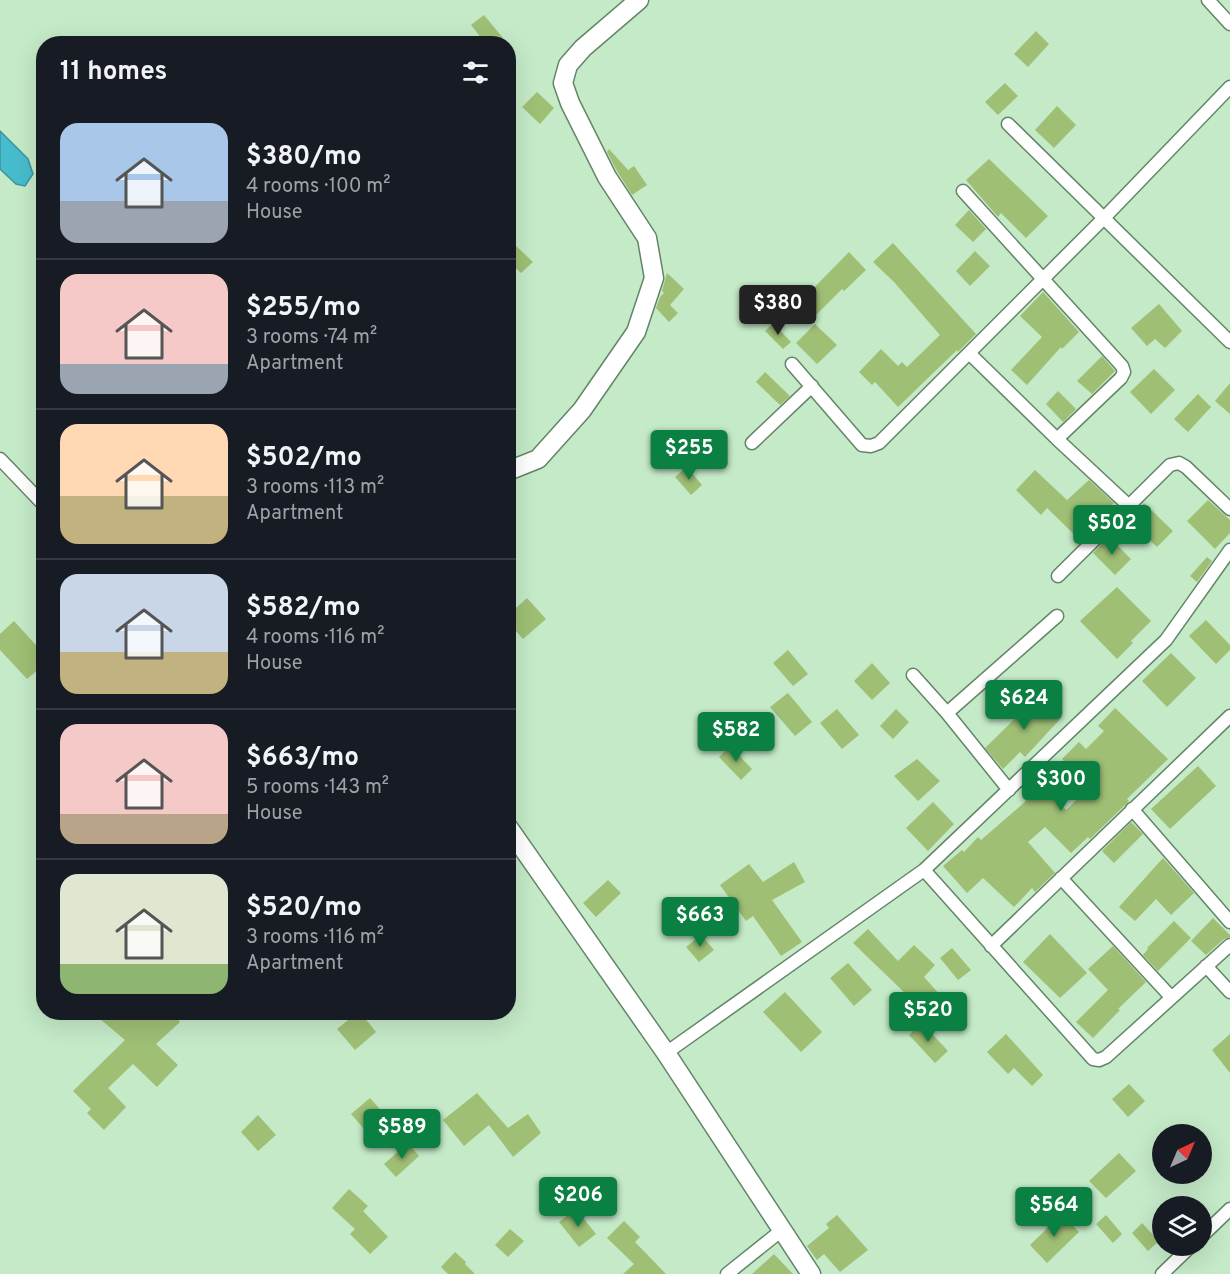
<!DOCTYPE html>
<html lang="en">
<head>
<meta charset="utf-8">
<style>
	body { margin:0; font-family:Overpass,sans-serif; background:#20242c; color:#f1f3f6; height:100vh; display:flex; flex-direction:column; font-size:22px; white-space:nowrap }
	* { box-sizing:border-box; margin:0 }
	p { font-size:20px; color:#9ea1a6 }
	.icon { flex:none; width:33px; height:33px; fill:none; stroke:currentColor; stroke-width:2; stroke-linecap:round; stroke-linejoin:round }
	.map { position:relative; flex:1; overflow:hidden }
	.details { position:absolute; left:36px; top:36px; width:480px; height:984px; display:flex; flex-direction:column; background:#171b24; border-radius:24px; box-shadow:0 6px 24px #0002 }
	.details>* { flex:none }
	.needle { width:39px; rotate:44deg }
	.controls { position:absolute; left:1152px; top:1124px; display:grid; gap:12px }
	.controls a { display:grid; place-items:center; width:60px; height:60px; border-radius:50%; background:#171b24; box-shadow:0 6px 24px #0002; font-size:30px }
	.price { position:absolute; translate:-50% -51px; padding:0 14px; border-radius:6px; background:#0b8043; color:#fff; font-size:20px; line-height:39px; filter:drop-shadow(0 2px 3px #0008) }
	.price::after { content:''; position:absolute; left:50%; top:36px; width:18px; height:14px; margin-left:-9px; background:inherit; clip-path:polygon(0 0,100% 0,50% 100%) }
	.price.current { background:#222; color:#fff }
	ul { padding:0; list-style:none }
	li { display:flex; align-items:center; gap:18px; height:150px; padding:0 24px }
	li+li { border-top:2px solid #363941 }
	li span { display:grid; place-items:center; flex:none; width:168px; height:120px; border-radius:18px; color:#555 }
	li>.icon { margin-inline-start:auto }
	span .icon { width:72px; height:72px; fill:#fffc; stroke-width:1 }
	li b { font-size:26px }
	h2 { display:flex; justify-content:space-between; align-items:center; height:72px; padding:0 24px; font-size:26px }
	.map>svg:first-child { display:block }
</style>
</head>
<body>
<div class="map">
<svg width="1230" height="1274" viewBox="0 0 1230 1274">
	<rect width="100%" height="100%" fill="#c4eac8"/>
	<path fill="#47bccc" stroke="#3e949c" stroke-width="1.5" d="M0 131 28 159 33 174 25 186 16 184 0 169Z"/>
	<path fill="#9fbf75" d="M484 15 503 38 496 44H486L471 25Z
		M1036 31 1049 44 1028 67 1014 54Z
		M1005 83 1018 96 998 115 985 102Z
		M537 92 554 108 540 124 522 107Z
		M1057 106 1076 125 1054 148 1035 130Z
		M609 149 628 170 634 166 647 185 632 195 617 171 607 152Z
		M989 159 1048 216 1026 238 1001 213 998 217 966 180Z
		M969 210 986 229 973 242 955 225Z
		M893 243 976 334 958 352 957 350 898 407 875 382 872 385 859 372 881 349 898 366 902 362 907 367 940 335 894 282 873 262Z
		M514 244 533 262 521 273 508 261V250Z
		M975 251 990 266 970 286 956 271Z
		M849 252 866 270 844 291 842 289 815 316 800 302Z
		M667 273 684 289 670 305 678 313 669 322 656 308 660 297 664 293 662 291Z
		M1043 292 1079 332 1062 349 1061 347 1027 385 1011 370 1042 337 1020 316Z
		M1159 304 1182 331 1165 348 1155 339 1147 346 1131 328Z
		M773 323 791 342 783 349 765 331Z
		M815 324 837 345 817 364 796 343Z
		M1102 356 1115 371 1092 394 1077 381Z
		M1154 369 1175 390 1151 414 1130 392Z
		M765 372 790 396 780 405 756 382Z
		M1230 383V414L1215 401Z
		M1058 391 1076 409 1063 422 1046 404Z
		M1198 394 1211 407 1188 432 1174 419Z
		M687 467 702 485 691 495 675 477Z
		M1035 470 1067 500 1089 480 1114 503 1094 521 1097 526 1081 541 1047 508 1041 515 1016 490Z
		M1208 500 1230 520V533L1215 549 1187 521Z
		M1144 503 1173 531 1157 547 1128 519Z
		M1109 537 1131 559 1115 575 1093 553Z
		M1207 557 1212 561 1197 582 1190 576Z
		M1117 587 1151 621 1131 641 1133 643 1117 659 1080 621Z
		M527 598 546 619 523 639 508 622V615Z
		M1206 620 1230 645V650L1216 664 1189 636Z
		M14 621 44 654V665L27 679 0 650V634Z
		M788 650 808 674 793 686 773 663Z
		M1171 653 1196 678 1167 707 1142 681Z
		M872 663 890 683 872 700 854 681Z
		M1037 692 1062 717 1025 757 1020 752 1003 769 985 748 1023 711 1021 708Z
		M788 693 812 722 795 736 770 707Z
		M1115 708 1168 759 1127 799 1129 801 1124 806 1090 839 1088 837 1071 853 1045 827 1028 842 1055 873 1035 892 1032 888 1014 907 983 878 967 893 943 866 962 850 964 852 978 837 981 840 1026 801 1022 797 1039 781 1066 810 1090 787 1062 759 1079 742 1086 749 1104 731 1098 726Z
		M837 709 859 735 842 749 820 723Z
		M896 709 909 722 893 739 880 726Z
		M730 746 752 769 741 780 719 757Z
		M917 759 940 781 918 801 894 776Z
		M1198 766 1216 786 1170 829 1151 809Z
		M933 802 954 824 928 851 906 828Z
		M1131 822 1143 834 1114 863 1102 851Z
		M1163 858 1194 893 1171 915 1156 899 1135 921 1119 907Z
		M794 862 805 882 772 900 802 942 781 956 753 916 746 921 720 885 749 864 763 882Z
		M608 880 621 893 596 917 583 903Z
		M1213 918 1230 935V937L1224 939 1206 955 1191 941Z
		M1174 921 1191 938 1158 971 1143 955 1148 949 1147 948Z
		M868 929 898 961 914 945 935 965 924 977 949 1005 927 1025 905 1000 908 996 853 943Z
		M1050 934 1087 973 1060 998 1023 962Z
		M701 935 714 950 699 962 686 947Z
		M1113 946 1146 982 1118 1009 1120 1010 1093 1038 1076 1022 1108 990 1088 969Z
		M952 948 971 970 958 980 940 958Z
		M848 963 872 990 854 1006 830 978Z
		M785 992 822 1032 801 1052 763 1012Z
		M106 1012H172L180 1022 156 1044 178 1065 157 1087 133 1064 108 1088 126 1107 104 1130 87 1113 91 1109 73 1091 125 1040 100 1019Z
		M358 1012H360L376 1032 355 1050 337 1029Z
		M922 1023 948 1051 935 1063 909 1035Z
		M1006 1034 1043 1075 1032 1086 1014 1068 1008 1074 987 1052Z
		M1230 1034V1073L1212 1050Z
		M1129 1084 1145 1101 1128 1117 1112 1099Z
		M477 1093 508 1128 528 1114 541 1133 513 1157 489 1125 464 1146 443 1120Z
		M370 1098 392 1123 374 1140 351 1114Z
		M258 1115 276 1135 258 1151 241 1132Z
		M408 1143 419 1156 396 1177 384 1164Z
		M1119 1153 1136 1171 1106 1198 1089 1181Z
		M349 1189 368 1206 363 1211 388 1237 370 1254 350 1234 355 1229 332 1208Z
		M576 1209 596 1234 579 1247 559 1222Z
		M1062 1214 1079 1232 1047 1263 1030 1245Z
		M837 1215 868 1250 840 1272 824 1254 817 1260 807 1246 829 1228 826 1224Z
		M1106 1215 1122 1234 1113 1243 1096 1224Z
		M624 1221 640 1237 635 1242 666 1274H623L634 1264 607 1238Z
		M1142 1223 1159 1241 1148 1251 1132 1233Z
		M510 1229 524 1241 508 1257 495 1245Z
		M455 1252 466 1262 465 1264 475 1274H448L441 1267Z
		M774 1254 793 1274H752Z"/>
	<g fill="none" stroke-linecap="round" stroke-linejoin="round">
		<g stroke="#638567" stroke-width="15">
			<path id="minor" d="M1208 0 1230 24
				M1008 124 1230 342
				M963 191 1122 366 1124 372 1121 378 1057 439
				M970 354 1057 439 1129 506
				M792 364 862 445 871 446 879 443 1104 218 1230 87
				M752 443 812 386
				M0 459 44 505
				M1058 576 1170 465 1179 463 1186 467 1230 509
				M913 675 947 713 1009 790
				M947 713 1057 616
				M1132 809 1230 922
				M924 870 1093 1059 1099 1060 1106 1057 1230 945
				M1061 878 1171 997
				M991 946 1230 716
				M1206 966 1230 992
				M666 1053 924 870 1166 640 1230 550
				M1202 1236 1230 1209
				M727 1274 782 1230
				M1162 1274 1192 1245"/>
		</g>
		<g stroke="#638567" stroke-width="21">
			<path id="secondary" d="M508 471 538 459 582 410 636 332 654 278 647 238 607 177 570 103 563 83 568 65 583 48 639 0
				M508 827 666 1053 811 1274"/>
		</g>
		<use href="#minor" stroke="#fff" stroke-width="12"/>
		<use href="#secondary" stroke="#fff" stroke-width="18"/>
	</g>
</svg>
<div class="controls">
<a><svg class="needle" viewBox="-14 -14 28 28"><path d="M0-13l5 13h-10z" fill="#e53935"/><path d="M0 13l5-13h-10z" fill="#9ea1a6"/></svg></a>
<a><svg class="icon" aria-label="layers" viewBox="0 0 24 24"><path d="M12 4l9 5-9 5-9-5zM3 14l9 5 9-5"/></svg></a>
</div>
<b class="price current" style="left:778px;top:336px">$380</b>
<b class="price" style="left:689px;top:481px">$255</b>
<b class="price" style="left:1112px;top:556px">$502</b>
<b class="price" style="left:1024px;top:731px">$624</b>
<b class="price" style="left:736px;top:763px">$582</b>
<b class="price" style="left:1061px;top:812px">$300</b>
<b class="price" style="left:700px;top:948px">$663</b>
<b class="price" style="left:928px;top:1043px">$520</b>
<b class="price" style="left:402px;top:1160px">$589</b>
<b class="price" style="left:578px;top:1228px">$206</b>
<b class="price" style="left:1054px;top:1238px">$564</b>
<section class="details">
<h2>11 homes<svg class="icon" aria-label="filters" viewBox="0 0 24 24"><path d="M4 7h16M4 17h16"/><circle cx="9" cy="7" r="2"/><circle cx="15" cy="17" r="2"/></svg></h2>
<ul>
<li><span style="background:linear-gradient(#a9c7e8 65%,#9aa5b1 0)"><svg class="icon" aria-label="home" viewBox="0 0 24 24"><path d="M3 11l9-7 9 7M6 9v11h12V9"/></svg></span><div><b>$380/mo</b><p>4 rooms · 100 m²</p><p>House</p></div></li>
<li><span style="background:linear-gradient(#f6c9c9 75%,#9aa5b1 0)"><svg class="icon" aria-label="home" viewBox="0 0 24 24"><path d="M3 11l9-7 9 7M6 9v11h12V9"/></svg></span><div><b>$255/mo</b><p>3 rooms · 74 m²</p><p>Apartment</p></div></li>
<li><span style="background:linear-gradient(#ffd9b3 60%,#c2b280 0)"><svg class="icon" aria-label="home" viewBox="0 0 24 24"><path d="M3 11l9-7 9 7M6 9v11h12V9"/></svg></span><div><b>$502/mo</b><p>3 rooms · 113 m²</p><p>Apartment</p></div></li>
<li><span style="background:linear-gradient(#c9d6e8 65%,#c2b280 0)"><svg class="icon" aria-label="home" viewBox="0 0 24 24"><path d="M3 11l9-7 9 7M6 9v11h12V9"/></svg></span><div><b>$582/mo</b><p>4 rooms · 116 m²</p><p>House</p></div></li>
<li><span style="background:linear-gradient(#f6c9c9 75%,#b9a48a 0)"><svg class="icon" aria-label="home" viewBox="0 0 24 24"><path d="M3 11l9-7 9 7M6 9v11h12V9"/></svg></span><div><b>$663/mo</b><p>5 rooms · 143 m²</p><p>House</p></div></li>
<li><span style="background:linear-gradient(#dfe7d0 75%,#8fb573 0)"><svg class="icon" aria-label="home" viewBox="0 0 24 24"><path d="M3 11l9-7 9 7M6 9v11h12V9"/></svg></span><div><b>$520/mo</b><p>3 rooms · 116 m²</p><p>Apartment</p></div></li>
</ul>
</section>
</div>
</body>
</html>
